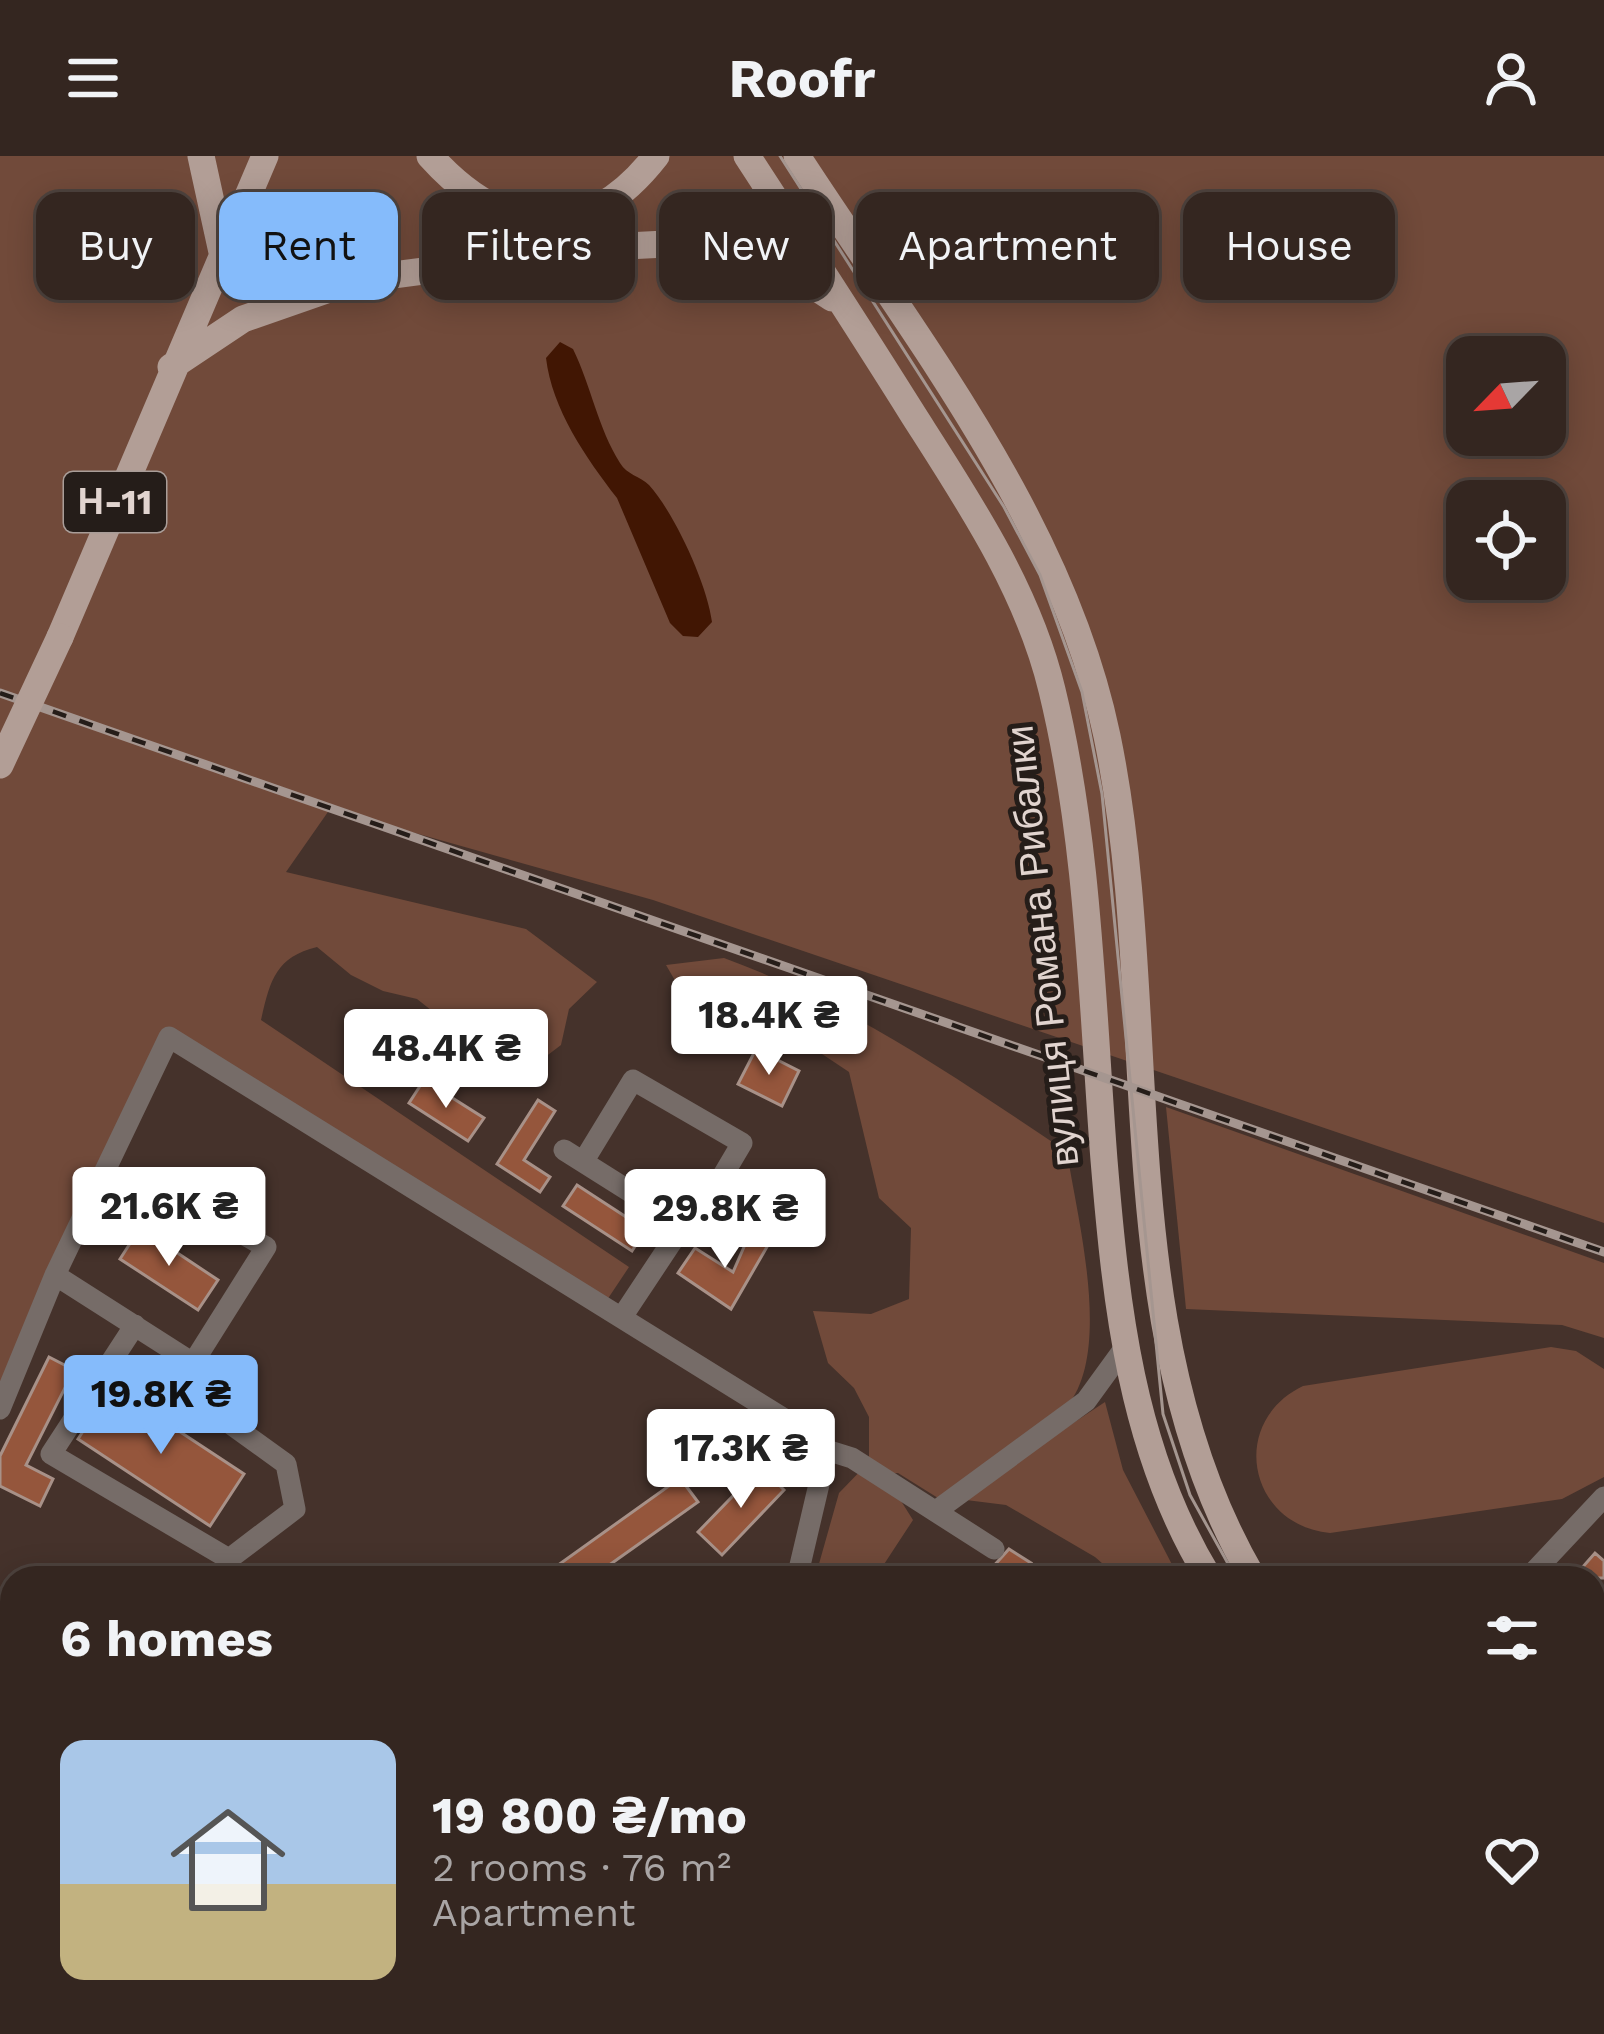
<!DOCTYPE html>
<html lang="en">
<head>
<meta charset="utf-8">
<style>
	body { margin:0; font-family:"Work Sans",sans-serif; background:#3f322d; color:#f1f3f6; height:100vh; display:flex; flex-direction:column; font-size:45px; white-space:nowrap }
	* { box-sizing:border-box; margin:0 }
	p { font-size:39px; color:#a9a5a5 }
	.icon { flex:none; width:66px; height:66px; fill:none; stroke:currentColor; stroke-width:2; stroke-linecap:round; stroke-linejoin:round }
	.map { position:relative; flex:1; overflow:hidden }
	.panel { position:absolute; left:0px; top:1410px; width:1605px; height:468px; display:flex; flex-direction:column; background:#342620; border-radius:36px 36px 0 0; box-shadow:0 6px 30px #0003,0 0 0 3px #4e433e }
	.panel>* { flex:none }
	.top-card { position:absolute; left:36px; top:36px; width:1533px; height:108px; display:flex; gap:24px }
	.needle { width:78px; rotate:245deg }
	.buttons { position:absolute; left:1446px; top:180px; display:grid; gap:24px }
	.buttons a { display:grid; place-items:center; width:120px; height:120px; border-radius:24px; background:#342620; box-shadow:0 6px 30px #0003,0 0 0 3px #4e433e; font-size:60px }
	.price { position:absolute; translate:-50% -102px; padding:0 27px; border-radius:12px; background:#fff; color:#222; font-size:39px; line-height:78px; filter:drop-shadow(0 3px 6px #0008) }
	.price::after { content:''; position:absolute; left:50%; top:72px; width:36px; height:27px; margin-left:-18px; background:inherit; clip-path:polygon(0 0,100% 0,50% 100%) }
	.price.on { background:#85bbfb; color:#111 }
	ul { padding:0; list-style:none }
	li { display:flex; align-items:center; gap:36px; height:300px; padding:0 60px }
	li+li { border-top:3px solid #4e433e }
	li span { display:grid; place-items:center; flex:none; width:336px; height:240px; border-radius:24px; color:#555 }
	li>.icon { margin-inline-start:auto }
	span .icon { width:144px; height:144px; fill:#fffc; stroke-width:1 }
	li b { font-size:51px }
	h2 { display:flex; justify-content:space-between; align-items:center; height:144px; padding:0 60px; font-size:51px }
	.tag { padding:0 42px; border-radius:24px; background:#342620; box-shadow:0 6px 30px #0003,0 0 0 3px #4e433e; font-size:42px; line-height:108px }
	.tag.on { background:#85bbfb; color:#111 }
	header { display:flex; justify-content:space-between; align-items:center; height:156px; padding:0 60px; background:#342620; font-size:54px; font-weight:700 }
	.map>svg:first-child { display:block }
</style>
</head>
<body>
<header><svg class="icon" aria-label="menu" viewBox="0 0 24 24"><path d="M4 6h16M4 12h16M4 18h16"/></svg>Roofr<svg class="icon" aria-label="person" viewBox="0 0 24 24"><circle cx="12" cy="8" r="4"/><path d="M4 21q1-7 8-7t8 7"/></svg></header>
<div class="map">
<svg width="1604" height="1878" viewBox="0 0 1604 1878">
	<rect width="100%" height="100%" fill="#45322b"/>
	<path fill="#714a3a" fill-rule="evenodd" d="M0 0H1604V1067L653 744 330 653 286 716 526 773 597 826 569 853 561 889 536 908 523 910 455 873 417 843 383 835 351 819 317 791C276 801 270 824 261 864L629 1111 603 1150 169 882 0 1253ZM1467 201H1545V279H1467ZM1467 345H1545V423H1467Z
		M724 802C850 848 957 922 1067 996 1077 1061 1113 1196 1067 1250 1042 1279 972 1318 938 1342L898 1317 884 1318 913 1364 875 1422H815L839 1337 869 1306V1261L854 1232 828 1207 813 1155 871 1158 909 1143 911 1072 879 1042 849 916 771 864 695 859 666 809Z
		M1166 951 1604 1107V1182L1562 1169 1186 1153Z
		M1551 1191 1576 1195 1604 1213V1321L1562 1343 1330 1377C1248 1369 1228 1266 1303 1230Z
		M1105 1246 1123 1314 1179 1422H1119L1095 1401 1006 1349 958 1343Z
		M12 1572V1657L0 1665V1578Z
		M746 1866H828V1871L848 1878H746Z"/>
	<path fill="#411603" d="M560 186 573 193C591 230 598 272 620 307 627 319 640 320 649 329 675 358 707 428 712 466L698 481 683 480 670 467 617 342C586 302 552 253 546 202Z"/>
	<path fill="#95563c" stroke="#a89188" stroke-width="3" d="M756 893 799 915 782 950 738 928Z
		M424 924 484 962 468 985 409 947Z
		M538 944 555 955 524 1004 550 1021 540 1036 497 1008Z
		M577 1029 646 1074 632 1095 563 1050Z
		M140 1072 218 1124 198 1154 120 1103Z
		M751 1075 771 1084 731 1153 678 1117 695 1092 733 1116Z
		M49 1201 74 1214 26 1309 53 1323 40 1350 0 1330V1300Z
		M112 1231 244 1318 210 1370 78 1283Z
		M761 1311 784 1334 722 1399 698 1376Z
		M680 1322 698 1346 591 1422H540Z
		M1009 1393 1031 1407 1021 1422H1005L991 1413Z
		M1595 1397 1604 1405V1422H1573Z"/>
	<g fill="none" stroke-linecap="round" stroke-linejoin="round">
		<path stroke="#94847e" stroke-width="3" stroke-dasharray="12 6" stroke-linecap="butt" d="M1593 1631 1604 1641
			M1524 1866 1531 1878"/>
		<path stroke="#766c68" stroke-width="21" d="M564 994 683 1069 622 1161
			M583 1006 633 924 742 987 700 1058 683 1069
			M55 1119 193 1207 266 1091 167 1035
			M135 1169 51 1298 229 1403 295 1353 286 1308 232 1269
			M0 1253 55 1119 169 881 815 1282 824 1307 797 1422
			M820 1292 852 1302 994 1393
			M936 1355 1086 1245 1126 1190
			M1528 1422 1604 1341
			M1047 1866 1061 1878
			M1555 1866 1569 1878
			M1442 1868 1444 1866
			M721 1878V1866"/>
		<path stroke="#b29e96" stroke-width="27" d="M201 0 222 96
			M430 0C502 80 585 91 656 0
			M747 0C803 86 859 172 914 260 969 346 1028 434 1052 534 1089 686 1092 848 1104 1004 1116 1149 1131 1295 1209 1422
			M797 0C915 182 1062 364 1107 580 1164 855 1106 1172 1253 1422
			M171 211 243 163 355 124 607 91 685 87 721 92 783 110 832 142
			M60 481 265 0
			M1593 1766 1604 1777
			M1593 1816 1604 1826"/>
		<path stroke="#a59690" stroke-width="3" d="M780 0 1004 351 1040 419 1082 536 1102 638 1163 1258 1190 1339 1236 1422
			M1593 1783 1604 1794"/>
		<g stroke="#a59690" stroke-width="9">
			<path id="rail" d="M0 537 1604 1096"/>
		</g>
		<use href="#rail" stroke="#251d19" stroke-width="4.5" stroke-dasharray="14" stroke-linecap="butt"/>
		<path stroke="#b29e96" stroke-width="27" d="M0 609 60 481"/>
	</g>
	<g text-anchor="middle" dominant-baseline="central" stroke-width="10" stroke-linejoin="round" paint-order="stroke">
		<rect fill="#251d19" stroke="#a99d98" stroke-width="3" x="64" y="316" width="102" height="60" rx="9"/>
		<g font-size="36" font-weight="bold" fill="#e1d4cf">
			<text x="115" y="346">Н-11</text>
		</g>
		<g font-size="39" fill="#e1d4cf" stroke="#251d19">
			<text transform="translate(1042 790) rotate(-96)">вулиця Романа Рибалки</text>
		</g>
	</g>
</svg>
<div class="buttons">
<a><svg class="needle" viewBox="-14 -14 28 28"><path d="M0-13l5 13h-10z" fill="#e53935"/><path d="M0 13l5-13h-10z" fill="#a9a5a5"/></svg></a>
<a><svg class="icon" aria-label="locate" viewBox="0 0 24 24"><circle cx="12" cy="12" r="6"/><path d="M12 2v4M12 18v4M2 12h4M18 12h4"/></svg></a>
</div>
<b class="price" style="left:769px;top:922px">18.4K ₴</b>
<b class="price" style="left:446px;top:955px">48.4K ₴</b>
<b class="price" style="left:169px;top:1113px">21.6K ₴</b>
<b class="price" style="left:725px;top:1115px">29.8K ₴</b>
<b class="price on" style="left:161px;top:1301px">19.8K ₴</b>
<b class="price" style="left:741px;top:1355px">17.3K ₴</b>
<div class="top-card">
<a class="tag">Buy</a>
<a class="tag on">Rent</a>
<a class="tag">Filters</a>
<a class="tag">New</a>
<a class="tag">Apartment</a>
<a class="tag">House</a>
</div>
<section class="panel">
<h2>6 homes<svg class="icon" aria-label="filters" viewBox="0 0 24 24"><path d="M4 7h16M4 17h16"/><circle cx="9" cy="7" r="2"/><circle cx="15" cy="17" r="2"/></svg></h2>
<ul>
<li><span style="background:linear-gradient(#a9c7e8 60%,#c2b280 0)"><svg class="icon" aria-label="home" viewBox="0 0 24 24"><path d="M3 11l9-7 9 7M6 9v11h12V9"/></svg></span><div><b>19 800 ₴/mo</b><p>2 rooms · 76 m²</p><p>Apartment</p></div><svg class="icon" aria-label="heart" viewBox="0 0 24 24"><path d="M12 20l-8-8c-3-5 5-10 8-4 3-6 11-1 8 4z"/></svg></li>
</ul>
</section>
</div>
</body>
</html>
